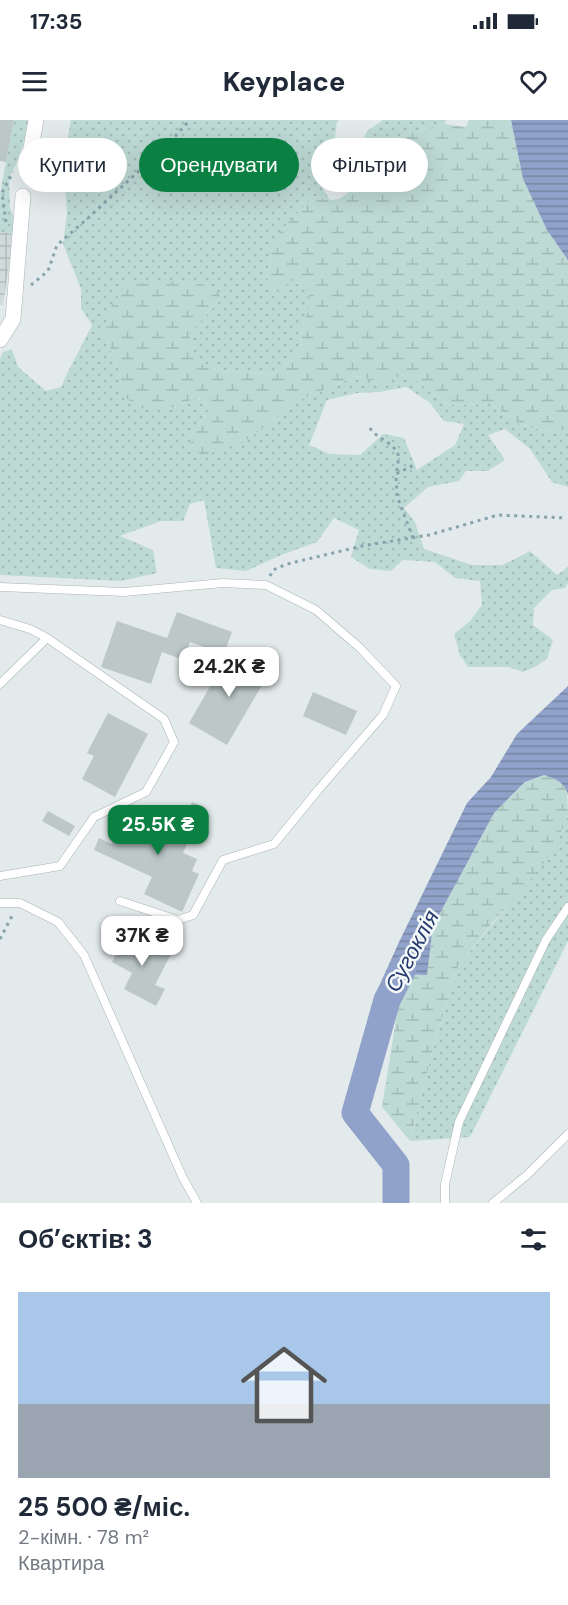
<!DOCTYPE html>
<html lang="uk">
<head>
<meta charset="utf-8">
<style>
	body { margin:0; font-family:"DM Sans",sans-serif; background:#f2f2f3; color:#1f2937; height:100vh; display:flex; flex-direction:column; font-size:22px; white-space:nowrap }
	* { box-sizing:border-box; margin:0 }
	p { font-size:20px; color:#747a83 }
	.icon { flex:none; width:33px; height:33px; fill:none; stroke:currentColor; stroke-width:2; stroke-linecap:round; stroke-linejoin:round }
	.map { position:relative; height:1083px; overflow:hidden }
	.panel { display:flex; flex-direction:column; background:#fff; flex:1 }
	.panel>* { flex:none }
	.banner { position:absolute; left:18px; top:18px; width:532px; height:54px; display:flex; gap:12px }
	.price { position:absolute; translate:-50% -51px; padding:0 14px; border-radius:12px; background:#fff; color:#222; font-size:20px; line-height:39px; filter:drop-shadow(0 2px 3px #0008) }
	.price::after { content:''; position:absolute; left:50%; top:36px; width:18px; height:14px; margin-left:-9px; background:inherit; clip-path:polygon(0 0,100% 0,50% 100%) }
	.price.on { background:#0b8043; color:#fff }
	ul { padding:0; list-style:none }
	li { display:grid; align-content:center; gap:12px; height:318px; padding:0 18px }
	li span { display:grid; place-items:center; height:186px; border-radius:0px; color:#555 }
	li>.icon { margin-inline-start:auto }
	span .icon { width:108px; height:108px; fill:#fffc; stroke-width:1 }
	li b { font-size:26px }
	h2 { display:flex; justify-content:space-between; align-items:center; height:72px; padding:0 18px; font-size:26px }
	.chip { padding:0 21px; border-radius:27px; background:#fff; box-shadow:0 6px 24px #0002; font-size:21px; line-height:54px }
	.chip.on { background:#0b8043; color:#fff }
	.status { display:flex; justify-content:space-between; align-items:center; height:42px; padding:0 30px; background:#fff; direction:ltr }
	.status svg { height:16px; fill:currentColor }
	header { display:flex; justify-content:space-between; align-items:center; height:78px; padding:0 18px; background:#fff; font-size:27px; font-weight:800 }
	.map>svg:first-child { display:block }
</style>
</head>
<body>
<div class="status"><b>17:35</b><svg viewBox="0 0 49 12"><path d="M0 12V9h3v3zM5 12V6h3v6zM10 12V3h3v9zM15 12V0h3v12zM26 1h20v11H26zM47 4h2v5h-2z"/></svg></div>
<header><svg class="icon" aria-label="menu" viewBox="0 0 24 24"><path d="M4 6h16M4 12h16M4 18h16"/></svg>Keyplace<svg class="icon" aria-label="heart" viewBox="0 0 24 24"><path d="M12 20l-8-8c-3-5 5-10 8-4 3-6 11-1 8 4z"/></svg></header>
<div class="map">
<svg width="568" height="1083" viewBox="0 0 568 1083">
	<defs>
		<pattern id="industrial-grid" width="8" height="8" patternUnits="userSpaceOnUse" patternTransform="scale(1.5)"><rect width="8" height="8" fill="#d1dadb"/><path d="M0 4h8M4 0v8" fill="none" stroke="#b3bcbd"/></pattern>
		<pattern id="grass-dots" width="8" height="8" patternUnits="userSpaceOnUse" patternTransform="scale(1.5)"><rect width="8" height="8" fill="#bedad5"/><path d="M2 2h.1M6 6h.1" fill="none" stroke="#a3bcb8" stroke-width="1.8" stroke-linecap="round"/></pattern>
		<pattern id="wetland-marsh" width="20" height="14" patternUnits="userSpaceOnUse" patternTransform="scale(1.5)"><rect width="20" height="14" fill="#bedad5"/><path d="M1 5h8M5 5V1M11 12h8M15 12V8" fill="none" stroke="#a3bcb8"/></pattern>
		<pattern id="water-rules" width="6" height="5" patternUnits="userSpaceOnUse" patternTransform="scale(1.5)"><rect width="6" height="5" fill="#91a2ca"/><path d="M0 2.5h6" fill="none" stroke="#7685a5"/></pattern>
	</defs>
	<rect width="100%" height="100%" fill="#e3eaeb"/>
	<path fill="url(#industrial-grid)" d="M0 112 14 114 3 185H0Z"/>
	<path fill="url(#grass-dots)" fill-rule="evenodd" d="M14 0H30L18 40 9 58 10 88 14 98V114L0 112V74Z
		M71 0H340L337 2 332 39 317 60 330 80 312 77 272 128 267 158 275 172 292 161 310 171V186L301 210 302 232 274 254 221 250 196 243 189 214 103 210 119 251 122 274 167 290 193 279 204 280 207 286 202 300 191 317 244 322 298 281 356 256 381 263 407 254 449 285 491 284 520 304 548 312 568 309V367L552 362 530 329 505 309 488 315 505 340 488 351H466L459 361 428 367 404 388 415 402 424 429 472 445H503L530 431 557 455 568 447V463L565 468 552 470 534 488 533 505 553 520 547 539 535 547 523 552 509 547H468L460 535 454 514 470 501 482 485 480 461 455 458 435 442 403 440 391 451 370 449 351 437 359 410 334 398 317 422 281 435 246 451 216 448 204 380 190 384 183 401H161L120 416 153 430 157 453 121 461 0 455V239L3 232 12 229 18 247 46 271 61 267C70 246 82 226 92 205L81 188V169L63 124 67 93 64 52 67 22ZM406 267 429 282 444 301 464 304 455 325 417 350 404 318 383 314 360 335 330 334 309 325 327 280 357 273 379 272Z
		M383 0H446L445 4 396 17 352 48 367 11Z
		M568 696V821L470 1017 410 1021 433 928 458 847 555 726Z"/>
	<path fill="url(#wetland-marsh)" d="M469 0H511L523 59 547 110 568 140V309L548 312 520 304 491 284 449 285 407 254 381 263 356 256 298 281 244 322 205 335 191 330V317L202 300 207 286 204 280 193 279 167 290 139 288 122 275 119 251 103 210 112 185 127 164 160 162 194 161 218 171 221 180 189 214 196 243 221 250 274 254 302 232 301 210 310 186 309 171 292 161 283 171 275 172 267 158 272 128 282 109 312 77 330 80 339 79 352 70V48L396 17 445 4 466 7Z
		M544 655 556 659 567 669 568 696 555 726 538 751 493 802 458 847 433 928 410 1021 382 987 399 881 407 854H427L433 806 494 693 526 662Z"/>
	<path fill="url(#water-rules)" d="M511 0H568V140L547 110 523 59Z
		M568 566V675C566 663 554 658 544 655L525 662 494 693 433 806 427 855 407 854 399 881 387 880 381 862 399 822 467 683 491 657 517 614Z"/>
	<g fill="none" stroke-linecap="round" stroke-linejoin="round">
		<path stroke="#91a2ca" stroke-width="27" d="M396 1083V1045L355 993 387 880 403 849"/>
	</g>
	<path fill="#bcc7c8" d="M0 0H14L6 42 0 41Z
		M177 492 232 512 224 534 190 522 184 540 162 532 151 564 101 547 117 501 167 518Z
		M231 530 269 553 227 625 189 603Z
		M313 572 357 591 346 615 303 596Z
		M108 593 148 614 115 677 82 659 94 636 87 633Z
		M192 682 204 687 183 733 197 739 192 751 199 754 182 792 144 774 152 757 94 730 99 718 112 724 127 691 176 715Z
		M48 691 75 706 69 716 42 701Z
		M127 812 171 834 155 865 165 869 156 886 124 869 132 853 112 842Z"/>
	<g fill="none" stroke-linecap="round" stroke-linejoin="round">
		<g stroke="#aab3b6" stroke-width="9">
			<path id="lane" d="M0 467 124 472 223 463 266 465 316 490 359 527 396 566 383 595 319 669 274 724 223 740 193 795 178 800 120 781
				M0 500 30 509 47 518
				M0 564 47 518 164 599 174 622 146 672 94 697 60 746 0 756
				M0 783H20L58 802 84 835 183 1058 197 1083
				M445 1083V1064L459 1002 546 820 568 787
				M493 1083 527 1055 568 1014"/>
		</g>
		<g stroke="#aab3b6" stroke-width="16">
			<path id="street" d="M27 50 36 0
				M0 220 13 199 23 76"/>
		</g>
		<path stroke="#87a2ab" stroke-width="3" stroke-dasharray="3 4.5" stroke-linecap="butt" d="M6 102 2 73 13 52
			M31 165 48 151 57 125 87 99 169 23 190 0
			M370 308C377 319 393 322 398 334 399 340 397 348 396 354
			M413 418 397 376 396 354 414 345
			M270 456 273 450 287 444 362 426 429 415 498 395 566 398
			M0 819 13 794"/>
		<use href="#lane" stroke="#fff" stroke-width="8"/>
		<use href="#street" stroke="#fff" stroke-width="15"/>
	</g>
	<g text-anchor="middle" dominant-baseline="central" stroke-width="5" stroke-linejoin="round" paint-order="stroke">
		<g font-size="22" font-style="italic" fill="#263a6f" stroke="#f3f8f8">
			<text transform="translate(412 831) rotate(-62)">Сугоклія</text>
		</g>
	</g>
</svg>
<b class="price" style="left:229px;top:578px">24.2K ₴</b>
<b class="price on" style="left:158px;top:736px">25.5K ₴</b>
<b class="price" style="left:142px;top:847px">37K ₴</b>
<div class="banner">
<a class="chip">Купити</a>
<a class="chip on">Орендувати</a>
<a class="chip">Фільтри</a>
</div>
</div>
<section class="panel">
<h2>Об’єктів: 3<svg class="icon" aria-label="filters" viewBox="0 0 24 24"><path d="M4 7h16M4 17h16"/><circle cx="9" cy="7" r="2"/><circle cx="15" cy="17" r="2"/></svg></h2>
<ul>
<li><span style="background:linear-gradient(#a9c7e8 60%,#9aa5b1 0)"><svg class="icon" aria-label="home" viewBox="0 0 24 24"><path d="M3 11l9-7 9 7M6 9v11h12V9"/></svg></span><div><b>25 500 ₴/міс.</b><p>2-кімн. · 78 m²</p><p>Квартира</p></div></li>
</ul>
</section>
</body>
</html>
